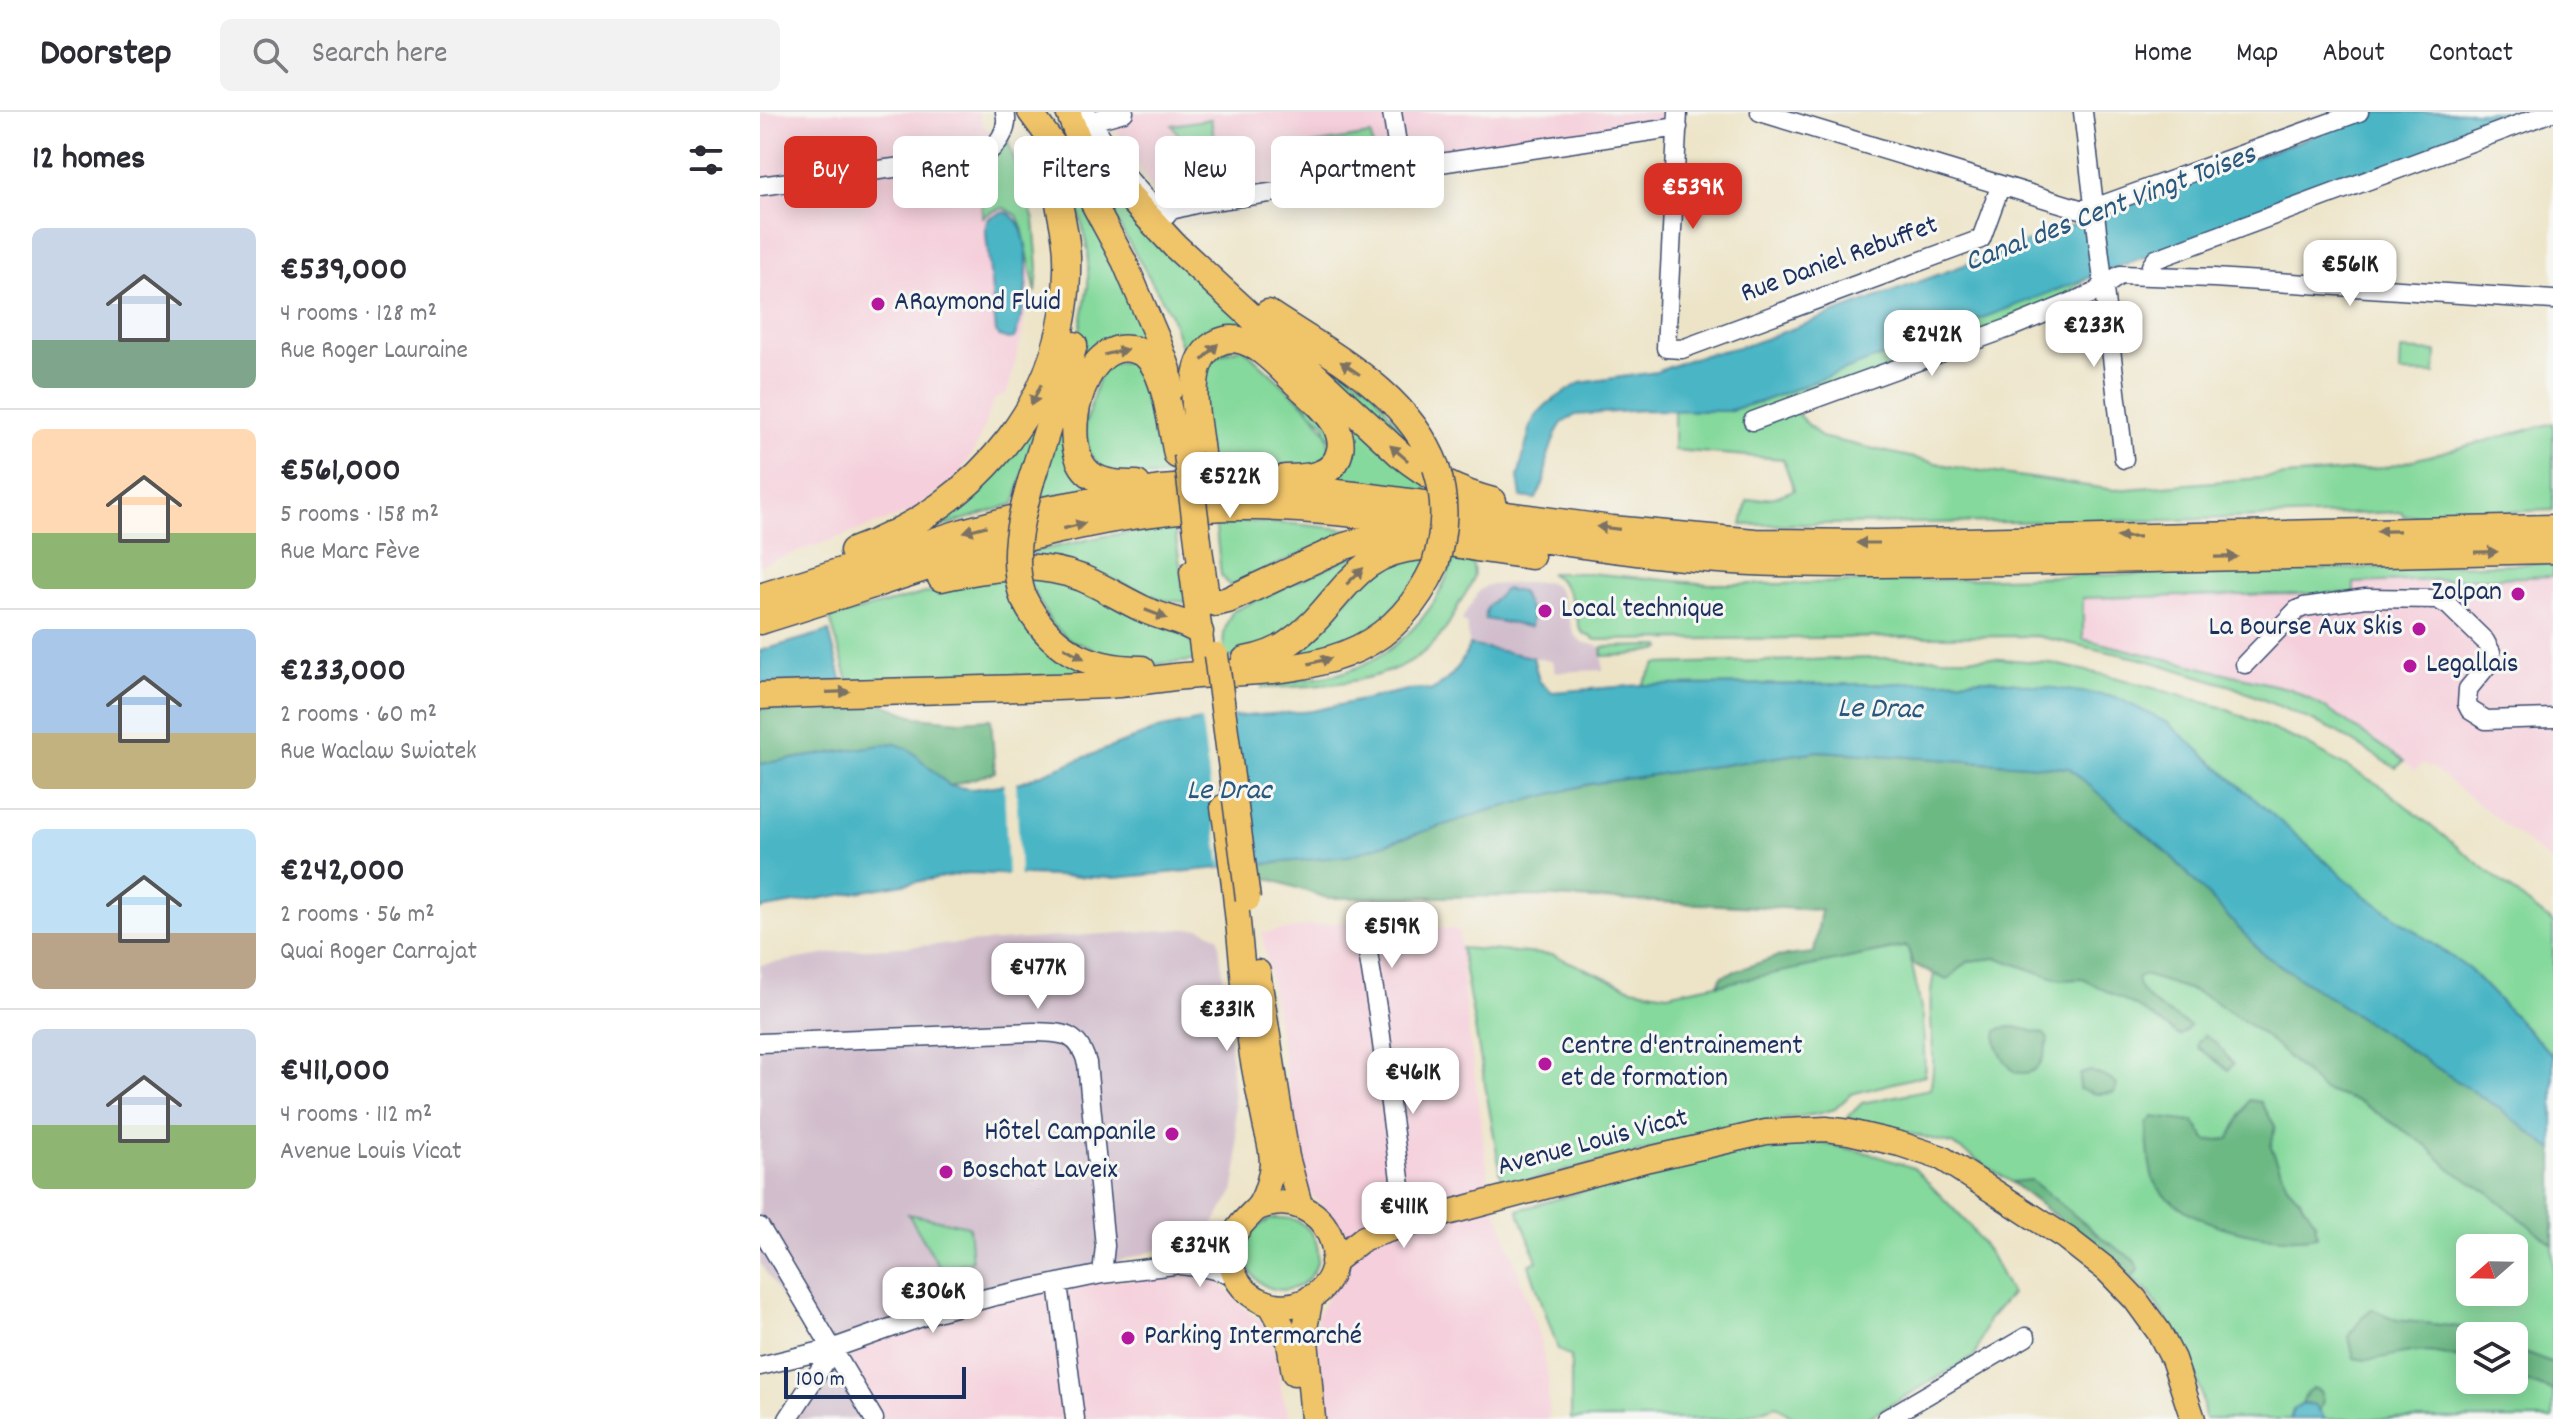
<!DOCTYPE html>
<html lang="en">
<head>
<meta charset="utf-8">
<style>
	body { margin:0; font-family:Dekko,sans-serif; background:#f2f2f3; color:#2b2b33; height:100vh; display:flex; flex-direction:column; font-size:30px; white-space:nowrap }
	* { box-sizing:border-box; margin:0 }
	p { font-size:26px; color:#7c7c81 }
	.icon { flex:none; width:44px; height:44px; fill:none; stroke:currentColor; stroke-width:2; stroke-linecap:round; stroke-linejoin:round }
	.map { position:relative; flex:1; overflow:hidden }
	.details { display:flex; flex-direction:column; background:#fff; width:760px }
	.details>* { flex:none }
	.hud { position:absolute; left:24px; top:24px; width:760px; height:72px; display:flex; gap:16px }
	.needle { width:52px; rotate:250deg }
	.fabs { position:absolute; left:1696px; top:1122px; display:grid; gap:16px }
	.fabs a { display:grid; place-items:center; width:72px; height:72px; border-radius:12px; background:#fff; box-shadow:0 4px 20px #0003; font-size:40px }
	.scale { position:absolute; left:24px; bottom:20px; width:182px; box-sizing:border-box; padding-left:8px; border:4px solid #1b2f5e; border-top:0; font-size:22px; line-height:28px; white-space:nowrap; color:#1b2f5e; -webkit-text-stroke:6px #f6f6f2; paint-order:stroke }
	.price { position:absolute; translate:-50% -68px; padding:0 18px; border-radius:16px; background:#fff; color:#222; font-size:26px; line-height:52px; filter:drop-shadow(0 2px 4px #0008) }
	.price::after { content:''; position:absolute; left:50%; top:48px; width:24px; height:18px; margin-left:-12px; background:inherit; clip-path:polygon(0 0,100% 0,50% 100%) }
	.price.on { background:#d93025; color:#fff }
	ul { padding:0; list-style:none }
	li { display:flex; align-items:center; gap:24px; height:200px; padding:0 32px }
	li+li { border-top:2px solid #e1e1e2 }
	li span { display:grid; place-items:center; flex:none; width:224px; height:160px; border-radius:12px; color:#555 }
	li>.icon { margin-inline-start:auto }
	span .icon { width:96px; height:96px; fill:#fffc; stroke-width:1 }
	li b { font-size:34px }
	h2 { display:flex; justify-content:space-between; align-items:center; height:96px; padding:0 32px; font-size:34px }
	.tag { padding:0 28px; border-radius:12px; background:#fff; box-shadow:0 4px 20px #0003; font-size:28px; line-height:72px }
	.tag.on { background:#d93025; color:#fff }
	header { display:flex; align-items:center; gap:48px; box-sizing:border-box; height:112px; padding:0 40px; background:#fff; border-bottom:2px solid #e1e1e2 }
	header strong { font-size:38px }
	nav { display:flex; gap:44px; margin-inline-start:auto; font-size:28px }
	.search { width:560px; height:72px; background:#f2f2f3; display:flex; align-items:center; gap:20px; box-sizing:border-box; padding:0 28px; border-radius:12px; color:#7c7c81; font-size:30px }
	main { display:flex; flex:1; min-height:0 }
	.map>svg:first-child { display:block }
</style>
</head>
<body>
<header>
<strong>Doorstep</strong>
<div class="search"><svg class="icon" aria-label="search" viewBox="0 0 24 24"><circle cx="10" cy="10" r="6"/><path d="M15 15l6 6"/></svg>Search here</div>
<nav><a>Home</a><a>Map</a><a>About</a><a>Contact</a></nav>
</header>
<main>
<section class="details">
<h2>12 homes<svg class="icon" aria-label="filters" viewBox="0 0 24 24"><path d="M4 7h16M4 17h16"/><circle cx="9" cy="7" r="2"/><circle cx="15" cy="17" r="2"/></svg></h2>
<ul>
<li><span style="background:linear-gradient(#c9d6e8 70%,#7fa58c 0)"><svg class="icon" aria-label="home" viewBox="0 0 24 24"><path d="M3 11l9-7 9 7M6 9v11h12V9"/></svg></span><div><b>€539,000</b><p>4 rooms · 128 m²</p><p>Rue Roger Lauraine</p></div></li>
<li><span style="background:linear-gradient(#ffd9b3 65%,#8fb573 0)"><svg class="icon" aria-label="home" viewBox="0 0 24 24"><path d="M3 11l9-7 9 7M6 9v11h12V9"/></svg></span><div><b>€561,000</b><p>5 rooms · 158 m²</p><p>Rue Marc Fève</p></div></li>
<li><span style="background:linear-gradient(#a9c7e8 65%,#c2b280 0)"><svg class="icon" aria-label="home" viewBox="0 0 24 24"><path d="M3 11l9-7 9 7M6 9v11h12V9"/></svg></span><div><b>€233,000</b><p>2 rooms · 60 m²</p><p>Rue Waclaw Swiatek</p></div></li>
<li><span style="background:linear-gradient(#bfe0f5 65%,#b9a48a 0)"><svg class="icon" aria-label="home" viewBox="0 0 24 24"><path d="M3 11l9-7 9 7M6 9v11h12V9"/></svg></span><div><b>€242,000</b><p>2 rooms · 56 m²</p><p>Quai Roger Carrajat</p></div></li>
<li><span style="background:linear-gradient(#c9d6e8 60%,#8fb573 0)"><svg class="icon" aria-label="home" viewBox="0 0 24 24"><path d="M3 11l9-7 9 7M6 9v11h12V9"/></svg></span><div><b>€411,000</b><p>4 rooms · 112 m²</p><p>Avenue Louis Vicat</p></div></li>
</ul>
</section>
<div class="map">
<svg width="1793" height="1307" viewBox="0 0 1793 1307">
	<rect width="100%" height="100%" fill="#f6f6f2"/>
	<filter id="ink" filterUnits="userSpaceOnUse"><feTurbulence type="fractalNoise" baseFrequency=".0125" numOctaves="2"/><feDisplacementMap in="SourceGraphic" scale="16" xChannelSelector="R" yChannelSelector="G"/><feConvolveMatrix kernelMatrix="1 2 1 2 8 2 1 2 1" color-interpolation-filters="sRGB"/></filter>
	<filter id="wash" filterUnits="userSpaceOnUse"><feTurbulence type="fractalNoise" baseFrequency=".006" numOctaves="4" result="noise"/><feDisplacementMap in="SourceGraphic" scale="32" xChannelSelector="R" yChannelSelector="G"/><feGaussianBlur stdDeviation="1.8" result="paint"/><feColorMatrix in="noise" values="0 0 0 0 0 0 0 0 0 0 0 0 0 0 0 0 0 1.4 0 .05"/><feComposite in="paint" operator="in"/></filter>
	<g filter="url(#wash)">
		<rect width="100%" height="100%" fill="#ede4c7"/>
		<path fill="#f5cfdb" d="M0 0H218L223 14 230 20 248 53 270 142 271 166 262 224 247 281 234 288 216 335 197 366 153 399 0 453Z
			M345 0H908L907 10 402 91Z
			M1793 464V751L1674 657 1662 652 1655 659 1629 637 1564 595 1531 577 1323 527V486L1594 481 1593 471Z
			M608 806 699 818 704 884 730 1078 777 1216 788 1264 789 1307H562L557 1204 571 1180 572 1107 546 1075 502 821Z
			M417 1163 454 1165 490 1202 504 1209 513 1225 522 1282 531 1307H124L82 1234 275 1172 373 1168Z"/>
		<path fill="#d1bdcc" d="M786 470 795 473 800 481 814 522 822 530 842 535 843 558 796 560 792 549 709 533 707 513 702 507 719 479 727 473Z
			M441 816 458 825 469 914 478 1052 473 1081 445 1125 275 1172 82 1234 124 1307H24L62 1250 0 1151V853L94 838Z"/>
		<path fill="#85d99c" stroke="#50847d" stroke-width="2" fill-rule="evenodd" d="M451 7 455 32 428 37 412 13Z
			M611 23 615 53 545 64 540 34Z
			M248 29 274 108 278 155 276 181 262 115 257 103 244 96 231 100 223 105 218 58Z
			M337 53 367 93 668 373 666 382 572 369 587 348 495 224 429 258 410 201 354 105Z
			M326 92 398 235 383 236 319 260 333 377 274 387 316 238 328 174V139L318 95Z
			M1329 165 1294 191 1031 296 1061 325 1194 355 1355 378 1623 356 1793 311V398L1643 404 1642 400 1417 408 982 413 987 389 1015 385 1034 378 1023 347 914 338V298L967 299 1003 289Z
			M539 230 611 276 672 359Z
			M483 236 565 312 571 342 545 360H448L441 307 446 248Z
			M1641 238 1676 240 1675 262 1640 261Z
			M301 243 254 392 145 426 213 376Z
			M381 249 402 303 411 363 365 366 346 362 321 330 342 252Z
			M455 408 535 412 593 418 470 474 461 463Z
			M414 414 426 490 403 488 337 461 274 446 272 440 345 424Z
			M611 435 550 507 486 543 465 546C462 528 463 515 473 499Z
			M672 442 667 455 614 520 523 550 618 455Z
			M693 445 711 448C719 467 708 476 699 492 692 507 684 522 672 533 630 574 557 574 502 576V572C531 569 560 568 588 559 638 542 681 496 693 445Z
			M1793 451V464L1594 471V481L1323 486V527L1531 577 1564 595 1644 649 1636 656 1572 617 1471 574 1386 548 1276 524 836 528 823 521 820 517C813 494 812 473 789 461H828L949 472H1022Z
			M264 462 285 463 426 523 442 548 399 552 365 550 298 523Z
			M247 467 344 563 88 569 70 506 197 473Z
			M901 534 902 537 868 543 842 544V535Z
			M1115 546H1229L1290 551 1354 565 1461 595 1544 631 1621 674 1793 811V944L1710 858 1603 782 1229 567 1117 572 882 573 896 552Z
			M1191 833 1422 858 1793 1113V1307H1445L1441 1279 1417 1224 1389 1181 1334 1134 1251 1070 1192 1032 1087 1006 1102 991 1170 977C1179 941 1165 903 1173 867 1175 854 1183 844 1191 833ZM1710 1136H1754V1180H1710ZM1710 1224H1754V1268H1710Z
			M1148 834 1163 905 1165 963 1091 982 1075 997 1057 1002 980 1014 743 1075 701 836 793 843 871 876 907 882Z
			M1061 1031 1108 1041 1154 1056 1208 1112 1232 1145 1251 1182 1228 1208 1215 1244 1106 1307H1036L1016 1293 975 1307H811V1245L798 1237 769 1153 777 1149 758 1098C855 1071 960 1033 1061 1031Z
			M148 1102 209 1114 212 1149 181 1157Z
			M486 1142a36 36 0 1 1 72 0a36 36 0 1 1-72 0Z"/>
		<path fill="#6cb984" stroke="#447471" stroke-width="2" d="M118 590 156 605 200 609 231 607 235 660 190 674 134 631 0 652V597Z
			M1059 639 1310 656 1411 744 1503 842 1740 997 1793 1038V1133L1729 1081 1690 1057 1666 1033 1600 990 1563 978 1505 924 1453 888 1434 879 1384 863 1377 866C1379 889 1412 902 1430 914L1420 924 1376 894 1323 867 1300 868 1238 846 1209 849 1187 868 1153 852 1147 834 958 873 961 864 1016 845 1054 841 1061 798 774 784 567 786 504 765 500 752 588 744 727 699 830 672Z
			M1255 915 1284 922 1288 927C1284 949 1279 965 1254 960 1244 948 1233 936 1237 919L1242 916Z
			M1444 923 1456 931 1473 952 1468 958 1438 935V930Z
			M1330 959 1350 967 1357 973 1354 981 1336 982 1319 977 1320 962Z
			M1489 988 1501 990 1515 1014 1511 1035 1527 1073 1540 1087 1555 1110 1557 1124C1511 1133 1426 1114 1396 1073 1389 1063 1387 1026 1387 1012L1393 1005 1434 1010 1447 1029 1469 1027Z
			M1271 1068 1346 1129 1373 1147 1379 1156 1372 1166 1334 1134 1251 1070Z
			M1612 1197 1637 1208 1700 1215 1723 1224H1710V1250C1692 1243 1672 1239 1652 1240 1632 1241 1615 1252 1594 1246L1589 1225 1602 1205Z
			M1754 1236 1793 1251V1279L1754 1265Z
			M1553 1276 1560 1279 1563 1288 1560 1298 1552 1292H1542L1547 1280Z"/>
		<path fill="#49b5c5" stroke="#327292" stroke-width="2" d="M1617 0H1777L1357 155 1003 289 967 299 884 298 816 303 802 311 796 321 788 344 784 370 776 387 761 385 758 365 771 313 777 302 787 292 805 280 820 271 896 260 936 245 991 232Z
			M245 100C279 111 267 201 254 226L248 227 239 224 236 220 226 122V112L230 105Z
			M745 477 761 480 772 503 770 515 725 507 727 495Z
			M69 519 82 570 0 572V539Z
			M709 533 773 545 779 569 792 580 882 573 1117 572 1229 567 1356 585 1408 611 1603 782 1710 858 1793 944V1038L1740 997 1503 842 1411 744 1309 656 1059 639 830 672 727 699 588 744 355 766 207 761 0 797V652L134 631 150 638 190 674 212 677 261 670 398 617 446 607 552 599 647 578 662 577 670 579C689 570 703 552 709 533Z
			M1542 1292 1555 1293 1565 1307H1530L1533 1298Z"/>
		<path fill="#ede4c7" d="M472 601 461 760 441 604Z
			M256 667 260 767 248 766 244 668Z"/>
	</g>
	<g filter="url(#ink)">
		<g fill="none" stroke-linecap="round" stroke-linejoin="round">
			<path stroke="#c3c0b2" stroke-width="26" stroke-dasharray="26 13" stroke-linecap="butt" d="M321 21 361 76
				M285 29 311 88"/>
			<g stroke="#3a4a6e" stroke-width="21">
				<path id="minor" d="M326 0 366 64 392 93 406 104 411 98 439 91 558 74 641 57 918 15
					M632 0 641 57
					M918 0 906 236 922 237 1221 127 1240 75
					M1000 0 1320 97 1334 96 1599 0
					M1323 0 1364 347
					M332 9 364 0
					M0 74 223 44C237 34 250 18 245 0
					M1389 163 1391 154 1396 147 1792 0
					M993 309 1249 216 1334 181 1360 163 1454 166 1793 188
					M1485 552 1537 498 1544 495 1606 486 1677 487 1689 494 1725 529 1731 540 1730 550 1708 577 1707 592 1710 598 1726 608 1793 606
					M605 822 618 902 646 1112
					M0 931 274 920C303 921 318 920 327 951L345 1134 342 1162
					M0 1115 114 1307
					M420 1153 446 1156 475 1163
					M298 1171 315 1307
					M0 1254 74 1236 176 1200 231 1185 342 1162 414 1153 454 1138 472 1127
					M28 1307 74 1236
					M1126 1307 1266 1225"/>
			</g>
			<g stroke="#3a4a6e" stroke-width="27">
				<path id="major" d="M270 0 322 71 364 149 398 228 409 258 411 277
					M308 0 340 82
					M432 460 443 544
					M463 695C468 728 473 760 476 792 482 843 485 893 492 944 496 968 501 992 506 1016 509 1027 512 1040 512 1052 511 1064 505 1088 496 1097 478 1115 465 1126 472 1155 480 1186 516 1202 545 1189 605 1160 565 1070 498 1096
					M498 860 527 1045 540 1093
					M573 1150 604 1126 646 1112 889 1047 1006 1020 1066 1017 1089 1020 1140 1032 1182 1046 1306 1126 1347 1158 1375 1187 1399 1220 1413 1247 1433 1307
					M551 1185 545 1216 553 1307
					M511 1193 528 1225 534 1261"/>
			</g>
			<g stroke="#3a4a6e" stroke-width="29">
				<path id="highway" d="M361 76 415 134 640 342C668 365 697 380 733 389
					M508 201C571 243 648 281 676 355
					M441 341C438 313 430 282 438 255 441 245 447 236 457 231 486 215 515 251 534 269 548 283 566 296 576 314 579 321 582 330 580 338 575 365 547 366 525 366
					M271 369 314 233
					M377 372C361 372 344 372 330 362 296 336 321 229 370 237 378 238 386 242 391 249 407 271 411 315 417 343
					M439 437 445 478 449 488 456 491 468 488 582 435 614 425H657L722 437 771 444
					M93 439C220 393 311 284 307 145 307 127 302 109 299 91
					M181 466C227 456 276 448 322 466 343 475 362 487 383 497 401 506 423 508 440 520
					M0 485 203 420 288 397 400 377 456 373H505L604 384 852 417 995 430 1115 431 1793 416
					M263 485C288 536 326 557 382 557
					M0 509C162 460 321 392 494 395 558 396 621 405 684 413 795 429 907 448 1019 451 1125 454 1232 450 1338 448 1490 445 1641 442 1793 438
					M485 548C501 545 517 540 530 530 581 495 589 440 661 435
					M0 584C116 579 231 578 347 573 373 572 399 566 425 564 483 559 546 562 599 536 634 519 659 488 675 453"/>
			</g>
			<use href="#minor" stroke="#fff" stroke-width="18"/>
			<use href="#major" stroke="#f0c469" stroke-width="24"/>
			<use href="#highway" stroke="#f0c469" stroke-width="26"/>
			<g stroke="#3a4a6e" stroke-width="27" stroke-linecap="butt">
				<path id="major-bridge" d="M456 543 488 787"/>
			</g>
			<g stroke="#3a4a6e" stroke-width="29" stroke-linecap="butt">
				<path id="highway-bridge" d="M427 342 439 437
					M675 453C685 419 687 389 676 355
					M263 485C250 445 260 408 271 369"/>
			</g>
			<use href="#major-bridge" stroke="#f0c469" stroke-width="24"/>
			<use href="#highway-bridge" stroke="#f0c469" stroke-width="26"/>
		</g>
		<defs><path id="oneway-solid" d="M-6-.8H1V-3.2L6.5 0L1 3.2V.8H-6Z" transform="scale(2)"/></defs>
		<g fill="#7b7263">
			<use href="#oneway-solid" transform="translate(356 240) rotate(-13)"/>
			<use href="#oneway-solid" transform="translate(450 240) rotate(-46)"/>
			<use href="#oneway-solid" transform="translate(590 256) rotate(-146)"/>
			<use href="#oneway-solid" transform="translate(276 283) rotate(116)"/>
			<use href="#oneway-solid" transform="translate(639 341) rotate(-139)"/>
			<use href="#oneway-solid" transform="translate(314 414) rotate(-14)"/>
			<use href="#oneway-solid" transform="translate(848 416) rotate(-173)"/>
			<use href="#oneway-solid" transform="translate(215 417) rotate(165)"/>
			<use href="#oneway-solid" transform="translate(1628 419) rotate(179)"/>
			<use href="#oneway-solid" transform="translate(1368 425) rotate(179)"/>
			<use href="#oneway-solid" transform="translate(1108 431) rotate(180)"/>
			<use href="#oneway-solid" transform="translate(1726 440) rotate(-1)"/>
			<use href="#oneway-solid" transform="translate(1466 445) rotate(-1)"/>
			<use href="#oneway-solid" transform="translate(595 464) rotate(-44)"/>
			<use href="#oneway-solid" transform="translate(396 502) rotate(21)"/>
			<use href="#oneway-solid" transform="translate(314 541) rotate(29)"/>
			<use href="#oneway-solid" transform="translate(560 549) rotate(-14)"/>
			<use href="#oneway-solid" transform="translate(78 580) rotate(-2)"/>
		</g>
	</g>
	<g fill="#b5179e" stroke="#f6f6f2" stroke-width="3">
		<circle cx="118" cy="192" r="8"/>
		<circle cx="1758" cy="482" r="8"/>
		<circle cx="785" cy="499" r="8"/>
		<circle cx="1659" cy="517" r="8"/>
		<circle cx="1650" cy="554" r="8"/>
		<circle cx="785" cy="952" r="8"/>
		<circle cx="412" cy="1022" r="8"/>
		<circle cx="186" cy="1060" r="8"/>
		<circle cx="368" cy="1226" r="8"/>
	</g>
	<g text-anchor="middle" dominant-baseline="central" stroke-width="6" stroke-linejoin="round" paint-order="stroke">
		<g font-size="28" fill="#1b2f5e" stroke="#f6f6f2">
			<text transform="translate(1080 149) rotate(-20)">Rue Daniel Rebuffet</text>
			<text transform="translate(833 1032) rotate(-15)">Avenue Louis Vicat</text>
		</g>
		<g font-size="28" fill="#1b2f5e" stroke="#f6f6f2" text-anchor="start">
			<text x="134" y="192">ARaymond Fluid</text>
			<text x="1742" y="482" text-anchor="end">Zolpan</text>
			<text x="801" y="499">Local technique</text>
			<text x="1643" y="517" text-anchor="end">La Bourse Aux Skis</text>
			<text x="1666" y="554">Legallais</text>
			<text x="801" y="936">Centre d'entrainement<tspan x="801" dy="32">et de formation</tspan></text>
			<text x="396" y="1022" text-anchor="end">Hôtel Campanile</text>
			<text x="202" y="1060">Boschat Laveix</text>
			<text x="384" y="1226">Parking Intermarché</text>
		</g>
		<g font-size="30" font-style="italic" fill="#29577d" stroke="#f6f6f2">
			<text transform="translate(1351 98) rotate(-21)">Canal des Cent Vingt Toises</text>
			<text transform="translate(1120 599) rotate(1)">Le Drac</text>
			<text x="469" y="680">Le Drac</text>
		</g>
	</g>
</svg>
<div class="fabs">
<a><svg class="needle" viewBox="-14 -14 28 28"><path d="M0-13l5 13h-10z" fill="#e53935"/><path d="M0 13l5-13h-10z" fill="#7c7c81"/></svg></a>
<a><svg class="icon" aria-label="layers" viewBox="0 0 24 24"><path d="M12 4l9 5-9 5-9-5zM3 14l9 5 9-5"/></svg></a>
</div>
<div class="scale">100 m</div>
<b class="price on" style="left:933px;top:119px">€539K</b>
<b class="price" style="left:1590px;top:196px">€561K</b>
<b class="price" style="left:1334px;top:257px">€233K</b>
<b class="price" style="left:1172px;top:266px">€242K</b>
<b class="price" style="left:470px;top:408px">€522K</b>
<b class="price" style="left:632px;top:858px">€519K</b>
<b class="price" style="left:278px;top:899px">€477K</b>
<b class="price" style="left:467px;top:941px">€331K</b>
<b class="price" style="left:653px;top:1004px">€461K</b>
<b class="price" style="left:644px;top:1138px">€411K</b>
<b class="price" style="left:440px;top:1177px">€324K</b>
<b class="price" style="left:173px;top:1223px">€306K</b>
<div class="hud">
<a class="tag on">Buy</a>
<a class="tag">Rent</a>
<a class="tag">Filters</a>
<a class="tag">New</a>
<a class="tag">Apartment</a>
</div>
</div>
</main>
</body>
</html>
